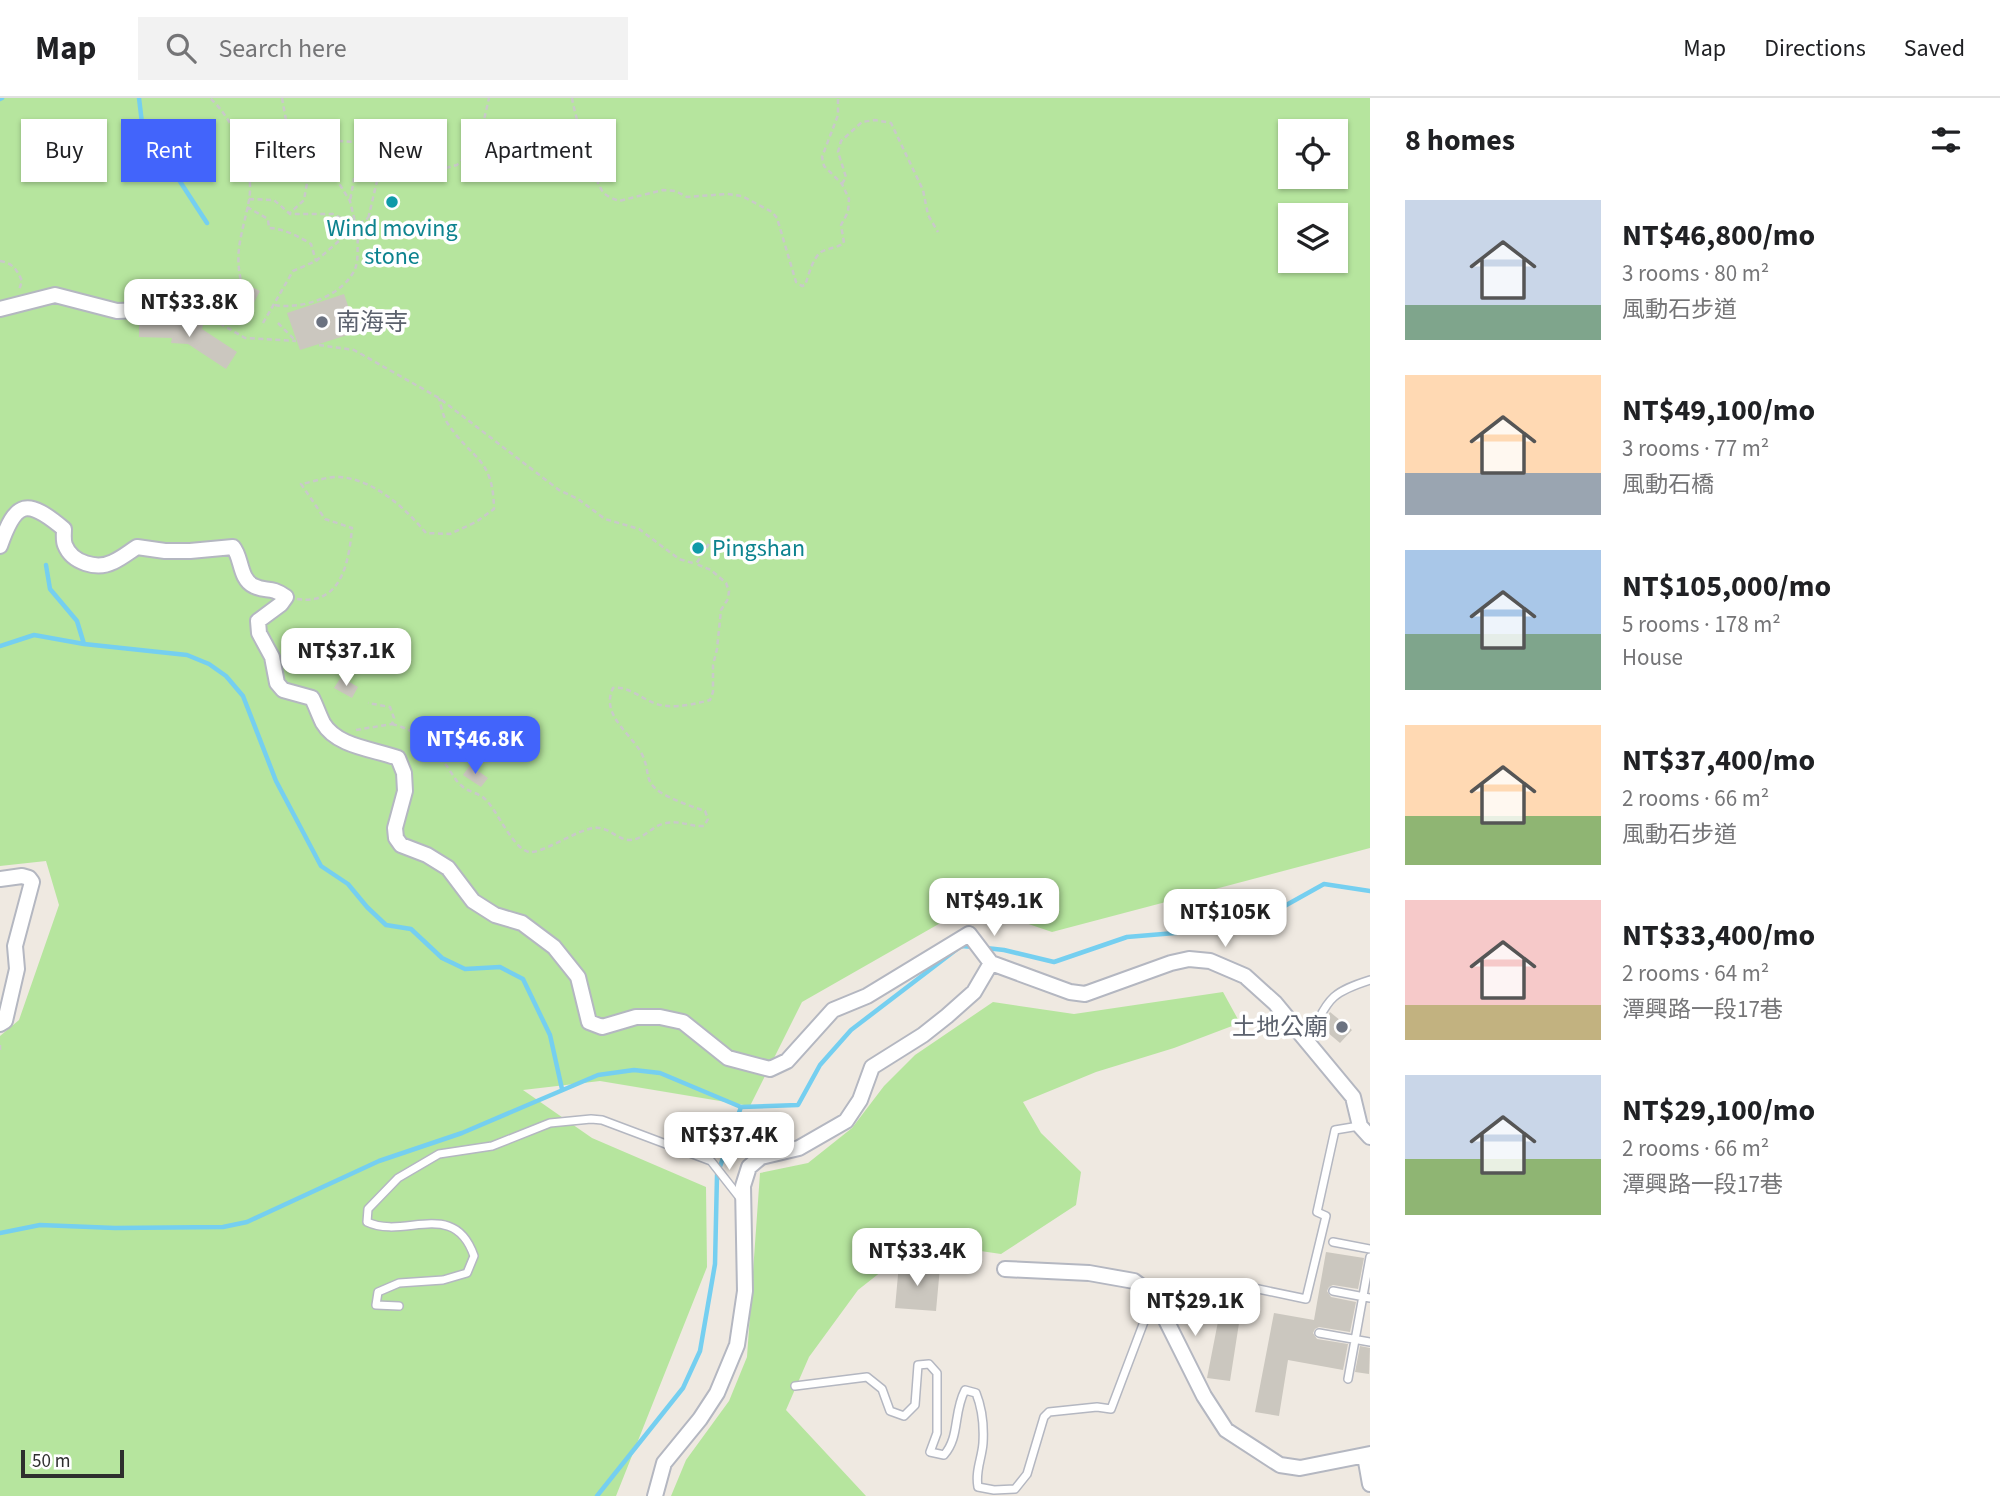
<!DOCTYPE html>
<html lang="en">
<head>
<meta charset="utf-8">
<style>
	body { margin:0; font-family:"Source Sans 3","Noto Sans TC",sans-serif; background:#f2f2f2; color:#202124; height:100vh; display:flex; flex-direction:column; font-size:26px; white-space:nowrap }
	* { box-sizing:border-box; margin:0 }
	p { font-size:23px; color:#757577 }
	.icon { flex:none; width:38px; height:38px; fill:none; stroke:currentColor; stroke-width:2; stroke-linecap:round; stroke-linejoin:round }
	.map { position:relative; flex:1; overflow:hidden }
	.sheet { display:flex; flex-direction:column; background:#fff; width:630px }
	.sheet>* { flex:none }
	.top-card { position:absolute; left:21px; top:21px; width:665px; height:63px; display:flex; gap:14px }
	.buttons { position:absolute; left:1278px; top:21px; display:grid; gap:14px }
	.buttons a { display:grid; place-items:center; width:70px; height:70px; border-radius:0px; background:#fff; box-shadow:0 2px 5px #0004; font-size:35px }
	.scale { position:absolute; left:21px; bottom:18px; width:103px; box-sizing:border-box; padding-left:7px; border:4px solid #2e2e2e; border-top:0; font-size:19px; line-height:24px; white-space:nowrap; color:#2e2e2e; -webkit-text-stroke:5px #fff; paint-order:stroke }
	.price { position:absolute; translate:-50% -60px; padding:0 16px; border-radius:14px; background:#fff; color:#222; font-size:23px; line-height:46px; filter:drop-shadow(0 2px 4px #0008) }
	.price::after { content:''; position:absolute; left:50%; top:42px; width:21px; height:16px; margin-left:-10px; background:inherit; clip-path:polygon(0 0,100% 0,50% 100%) }
	.price.on { background:#4264fb; color:#fff }
	ul { padding:0; list-style:none }
	li { display:flex; align-items:center; gap:21px; height:175px; padding:0 35px }
	li span { display:grid; place-items:center; flex:none; width:196px; height:140px; border-radius:0px; color:#555 }
	li>.icon { margin-inline-start:auto }
	span .icon { width:84px; height:84px; fill:#fffc; stroke-width:1 }
	li b { font-size:30px }
	h2 { display:flex; justify-content:space-between; align-items:center; height:84px; padding:0 35px; font-size:30px }
	.chip { padding:0 24px; border-radius:0px; background:#fff; box-shadow:0 2px 5px #0004; font-size:24px; line-height:63px }
	.chip.on { background:#4264fb; color:#fff }
	header { display:flex; align-items:center; gap:42px; box-sizing:border-box; height:98px; padding:0 35px; background:#fff; border-bottom:2px solid #e0e0e0 }
	header strong { font-size:33px }
	nav { display:flex; gap:38px; margin-inline-start:auto; font-size:24px }
	.search { width:490px; height:63px; background:#f2f2f2; display:flex; align-items:center; gap:18px; box-sizing:border-box; padding:0 24px; border-radius:0px; color:#757577; font-size:26px }
	main { display:flex; flex:1; min-height:0 }
	.map>svg:first-child { display:block }
</style>
</head>
<body>
<header>
<strong>Map</strong>
<div class="search"><svg class="icon" aria-label="search" viewBox="0 0 24 24"><circle cx="10" cy="10" r="6"/><path d="M15 15l6 6"/></svg>Search here</div>
<nav><a>Map</a><a>Directions</a><a>Saved</a></nav>
</header>
<main>
<div class="map">
<svg width="1370" height="1398" viewBox="0 0 1370 1398">
	<rect width="100%" height="100%" fill="#efe9e1"/>
	<path fill="#b6e59e" fill-rule="evenodd" d="M0 0H1370V750L1052 834 972 807 802 904 750 1008 600 983 523 992 592 1040 706 1089 707 1169 616 1398H0V938L19 922 59 807 46 763 0 768ZM1290 33H1335V79H1290ZM1290 117H1335V163H1290Z
		M1223 894 1240 925 1174 950 1096 974 1023 1004 1041 1035 1081 1074 1076 1107 1001 1156 919 1144 858 1192 809 1259 786 1312 866 1398H671L686 1362 729 1303 747 1259 760 1075 808 1065 852 1030 884 988 915 957 993 904 1074 916Z"/>
	<g fill="none" stroke-linecap="round" stroke-linejoin="round">
		<path stroke="#75cff0" stroke-width="4.5" d="M139 0 142 25 207 125
			M0 1 2 0
			M46 467 50 491 77 523 84 546
			M0 548 34 537 84 546 187 557 209 566 226 578 243 598 276 683 321 768 348 786 367 809 386 827 411 831 442 860 465 871 500 869 523 881 550 937 562 991
			M986 850 1004 852 1054 864 1127 839 1247 829 1324 786 1370 793
			M0 1135 40 1127 115 1130 223 1129 247 1124 379 1063 462 1035 598 977 634 972 660 975 741 1009 798 1007 820 967 851 932 961 848 974 849
			M597 1398 683 1290 700 1253 715 1166 717 1077 741 1009"/>
	</g>
	<path fill="#cbc7bf" d="M250 188 260 193 249 214 239 208Z
		M344 196 357 234 300 252 287 215Z
		M146 221 203 227 202 231 237 254 226 271 188 246 171 245 172 240 139 239V223L146 224Z
		M341 579 358 589 352 600 334 590Z
		M470 667 488 680 481 689 463 677Z
		M1330 914 1352 932 1340 945 1321 929Z
		M1326 1154 1364 1160 1358 1191 1333 1187 1329 1189 1327 1193 1331 1199 1356 1204 1350 1234 1319 1229 1315 1231 1313 1235 1317 1241 1348 1246 1343 1272 1288 1262 1279 1318 1255 1314 1274 1215 1314 1222Z
		M899 1166 940 1169 936 1213 895 1210Z
		M1222 1203 1242 1206 1230 1283 1207 1280Z
		M1360 1248 1370 1250 1369 1276 1355 1274Z"/>
	<g fill="none" stroke-linecap="round" stroke-linejoin="round">
		<g stroke="#b4b7c1" stroke-width="10">
			<path id="lane" d="M1313 933C1328 899 1335 893 1370 882
				M1333 1144 1370 1151
				M1244 1188 1306 1201 1326 1118 1317 1114 1335 1032 1359 1028
				M1333 1193 1370 1200
				M399 1208 376 1207 378 1194 399 1185 443 1182 467 1175 474 1158C454 1100 405 1142 367 1124L368 1111 398 1080 439 1056 492 1048 550 1025 591 1021 602 1022 711 1063 740 1100
				M1319 1235 1370 1244
				M1348 1281 1370 1159
				M795 1288 867 1279 882 1291 890 1313 904 1318 915 1307 918 1267 929 1266 937 1275V1335L930 1354 944 1357C960 1339 953 1315 965 1292L976 1295C982 1310 984 1328 983 1345 982 1360 975 1373 978 1389L994 1392 1015 1391 1027 1376 1044 1319 1049 1314 1097 1309 1111 1311 1153 1200"/>
		</g>
		<g stroke="#b4b7c1" stroke-width="18">
			<path id="street" d="M0 211 55 197 117 213 193 210
				M0 448C16 402 27 400 64 431 64 436 63 442 65 447 72 465 97 472 113 464 122 460 129 454 137 449L165 453H190L233 449C242 459 239 481 254 488 266 494 271 488 286 499L281 506 258 523 259 535 272 559 277 585 283 592 312 600C316 608 319 617 323 625 337 649 374 651 398 660L404 675 405 693 395 730 396 740 401 747 427 757 448 770 473 803 495 817 522 825 554 849 578 879 589 924 602 929 636 919H660L683 924 728 960 770 971 787 963 833 912 867 898 969 836 991 865
				M0 781 22 778 29 780 32 784 15 848 17 871 5 923 0 926
				M991 865 1070 894 1085 896 1171 865 1189 861 1210 863 1245 878 1275 905 1353 999 1360 1028 1370 1039
				M1005 1171 1089 1175 1134 1183 1154 1198 1204 1298 1226 1332 1280 1367 1300 1370 1370 1356
				M1365 1358 1370 1386
				M655 1398 664 1365 700 1321 717 1295 737 1247 745 1193 743 1088 749 1069 761 1059 799 1050 846 1023 860 1002 872 969 923 937 947 918 974 894 991 865"/>
		</g>
		<path stroke="#c9c9c9" stroke-width="2.5" stroke-dasharray="5 3.5" stroke-linecap="butt" d="M282 0 286 22 303 39 306 55 307 85 304 102 290 115
			M572 0C574 15 595 87 604 95 608 99 614 101 619 103L663 92 675 93 687 99 727 96 742 98 772 114 777 120 796 184 802 188 805 187C809 177 812 161 821 154 828 150 837 150 844 145L841 127 848 114 849 101 842 86 824 68 822 59 838 17V0
			M842 86 846 79 838 54 841 43 862 24 875 22 891 25 923 92 928 117 938 134
			M249 101 274 102 290 116H333L356 128 368 120
			M247 109 268 121 269 130C282 130 300 139 311 146L316 163
			M0 163C13 165 17 172 22 183L19 192
			M203 204 210 199 225 200 242 187C233 153 243 135 249 102 255 68 234 22 210 0
			M275 207C302 212 343 198 355 171 359 162 357 144 358 133L365 134 377 83 354 81 350 103
			M205 217 245 240 296 243
			M263 225 293 173 316 163 356 128 350 103 335 79 337 43 357 44 365 49 377 50 385 45H392L429 71 438 72 457 67 479 44 489 0
			M278 225 296 243
			M319 247 354 252 439 300 559 392 578 401 605 421 639 431 679 461 696 466
			M297 501C342 508 349 463 352 430L325 421 301 386C313 384 328 378 340 379 375 382 405 410 426 435L450 436 476 424 494 411C493 359 473 363 448 326 443 319 441 308 439 300
			M392 626C421 634 410 636 429 654 434 659 441 661 446 667 451 673 455 683 462 688 468 694 479 695 485 701 498 713 512 750 529 754 542 756 576 732 594 730 608 728 616 741 629 742 643 742 650 730 662 726 680 721 689 729 704 728L708 721 705 713C690 708 673 702 660 694 644 683 650 676 644 661 636 638 599 619 613 590 628 588 641 600 654 605 670 612 695 606 710 602L713 594V567L717 551 721 512 728 501 729 493 726 485 711 472 696 466 712 441
			M356 632 392 626 394 620 390 609 368 605
			M0 947V955"/>
		<use href="#lane" stroke="#fff" stroke-width="7"/>
		<use href="#street" stroke="#fff" stroke-width="14"/>
	</g>
	<g fill="#0f9aa8" stroke="#fff" stroke-width="2.5">
		<circle cx="392" cy="104" r="7"/>
		<circle cx="698" cy="450" r="7"/>
	</g>
	<g fill="#6b7280" stroke="#fff" stroke-width="2.5">
		<circle cx="322" cy="224" r="7"/>
		<circle cx="1342" cy="929" r="7"/>
	</g>
	<g text-anchor="middle" dominant-baseline="central" stroke-width="7" stroke-linejoin="round" paint-order="stroke">
		<g font-size="24" fill="#0d838f" stroke="#fff">
			<text x="392" y="130">Wind moving<tspan x="392" dy="28">stone</tspan></text>
			<text x="712" y="450" text-anchor="start">Pingshan</text>
		</g>
		<g font-size="24" fill="#5b616d" stroke="#fff" text-anchor="start">
			<text x="336" y="224">南海寺</text>
			<text x="1328" y="929" text-anchor="end">土地公廟</text>
		</g>
	</g>
</svg>
<div class="buttons">
<a><svg class="icon" aria-label="locate" viewBox="0 0 24 24"><circle cx="12" cy="12" r="6"/><path d="M12 2v4M12 18v4M2 12h4M18 12h4"/></svg></a>
<a><svg class="icon" aria-label="layers" viewBox="0 0 24 24"><path d="M12 4l9 5-9 5-9-5zM3 14l9 5 9-5"/></svg></a>
</div>
<div class="scale">50 m</div>
<b class="price" style="left:189px;top:241px">NT$33.8K</b>
<b class="price" style="left:346px;top:590px">NT$37.1K</b>
<b class="price on" style="left:475px;top:678px">NT$46.8K</b>
<b class="price" style="left:994px;top:840px">NT$49.1K</b>
<b class="price" style="left:1225px;top:851px">NT$105K</b>
<b class="price" style="left:729px;top:1074px">NT$37.4K</b>
<b class="price" style="left:917px;top:1190px">NT$33.4K</b>
<b class="price" style="left:1195px;top:1240px">NT$29.1K</b>
<div class="top-card">
<a class="chip">Buy</a>
<a class="chip on">Rent</a>
<a class="chip">Filters</a>
<a class="chip">New</a>
<a class="chip">Apartment</a>
</div>
</div>
<section class="sheet">
<h2>8 homes<svg class="icon" aria-label="filters" viewBox="0 0 24 24"><path d="M4 7h16M4 17h16"/><circle cx="9" cy="7" r="2"/><circle cx="15" cy="17" r="2"/></svg></h2>
<ul>
<li><span style="background:linear-gradient(#c9d6e8 75%,#7fa58c 0)"><svg class="icon" aria-label="home" viewBox="0 0 24 24"><path d="M3 11l9-7 9 7M6 9v11h12V9"/></svg></span><div><b>NT$46,800/mo</b><p>3 rooms · 80 m²</p><p>風動石步道</p></div></li>
<li><span style="background:linear-gradient(#ffd9b3 70%,#9aa5b1 0)"><svg class="icon" aria-label="home" viewBox="0 0 24 24"><path d="M3 11l9-7 9 7M6 9v11h12V9"/></svg></span><div><b>NT$49,100/mo</b><p>3 rooms · 77 m²</p><p>風動石橋</p></div></li>
<li><span style="background:linear-gradient(#a9c7e8 60%,#7fa58c 0)"><svg class="icon" aria-label="home" viewBox="0 0 24 24"><path d="M3 11l9-7 9 7M6 9v11h12V9"/></svg></span><div><b>NT$105,000/mo</b><p>5 rooms · 178 m²</p><p>House</p></div></li>
<li><span style="background:linear-gradient(#ffd9b3 65%,#8fb573 0)"><svg class="icon" aria-label="home" viewBox="0 0 24 24"><path d="M3 11l9-7 9 7M6 9v11h12V9"/></svg></span><div><b>NT$37,400/mo</b><p>2 rooms · 66 m²</p><p>風動石步道</p></div></li>
<li><span style="background:linear-gradient(#f6c9c9 75%,#c2b280 0)"><svg class="icon" aria-label="home" viewBox="0 0 24 24"><path d="M3 11l9-7 9 7M6 9v11h12V9"/></svg></span><div><b>NT$33,400/mo</b><p>2 rooms · 64 m²</p><p>潭興路一段17巷</p></div></li>
<li><span style="background:linear-gradient(#c9d6e8 60%,#8fb573 0)"><svg class="icon" aria-label="home" viewBox="0 0 24 24"><path d="M3 11l9-7 9 7M6 9v11h12V9"/></svg></span><div><b>NT$29,100/mo</b><p>2 rooms · 66 m²</p><p>潭興路一段17巷</p></div></li>
</ul>
</section>
</main>
</body>
</html>
